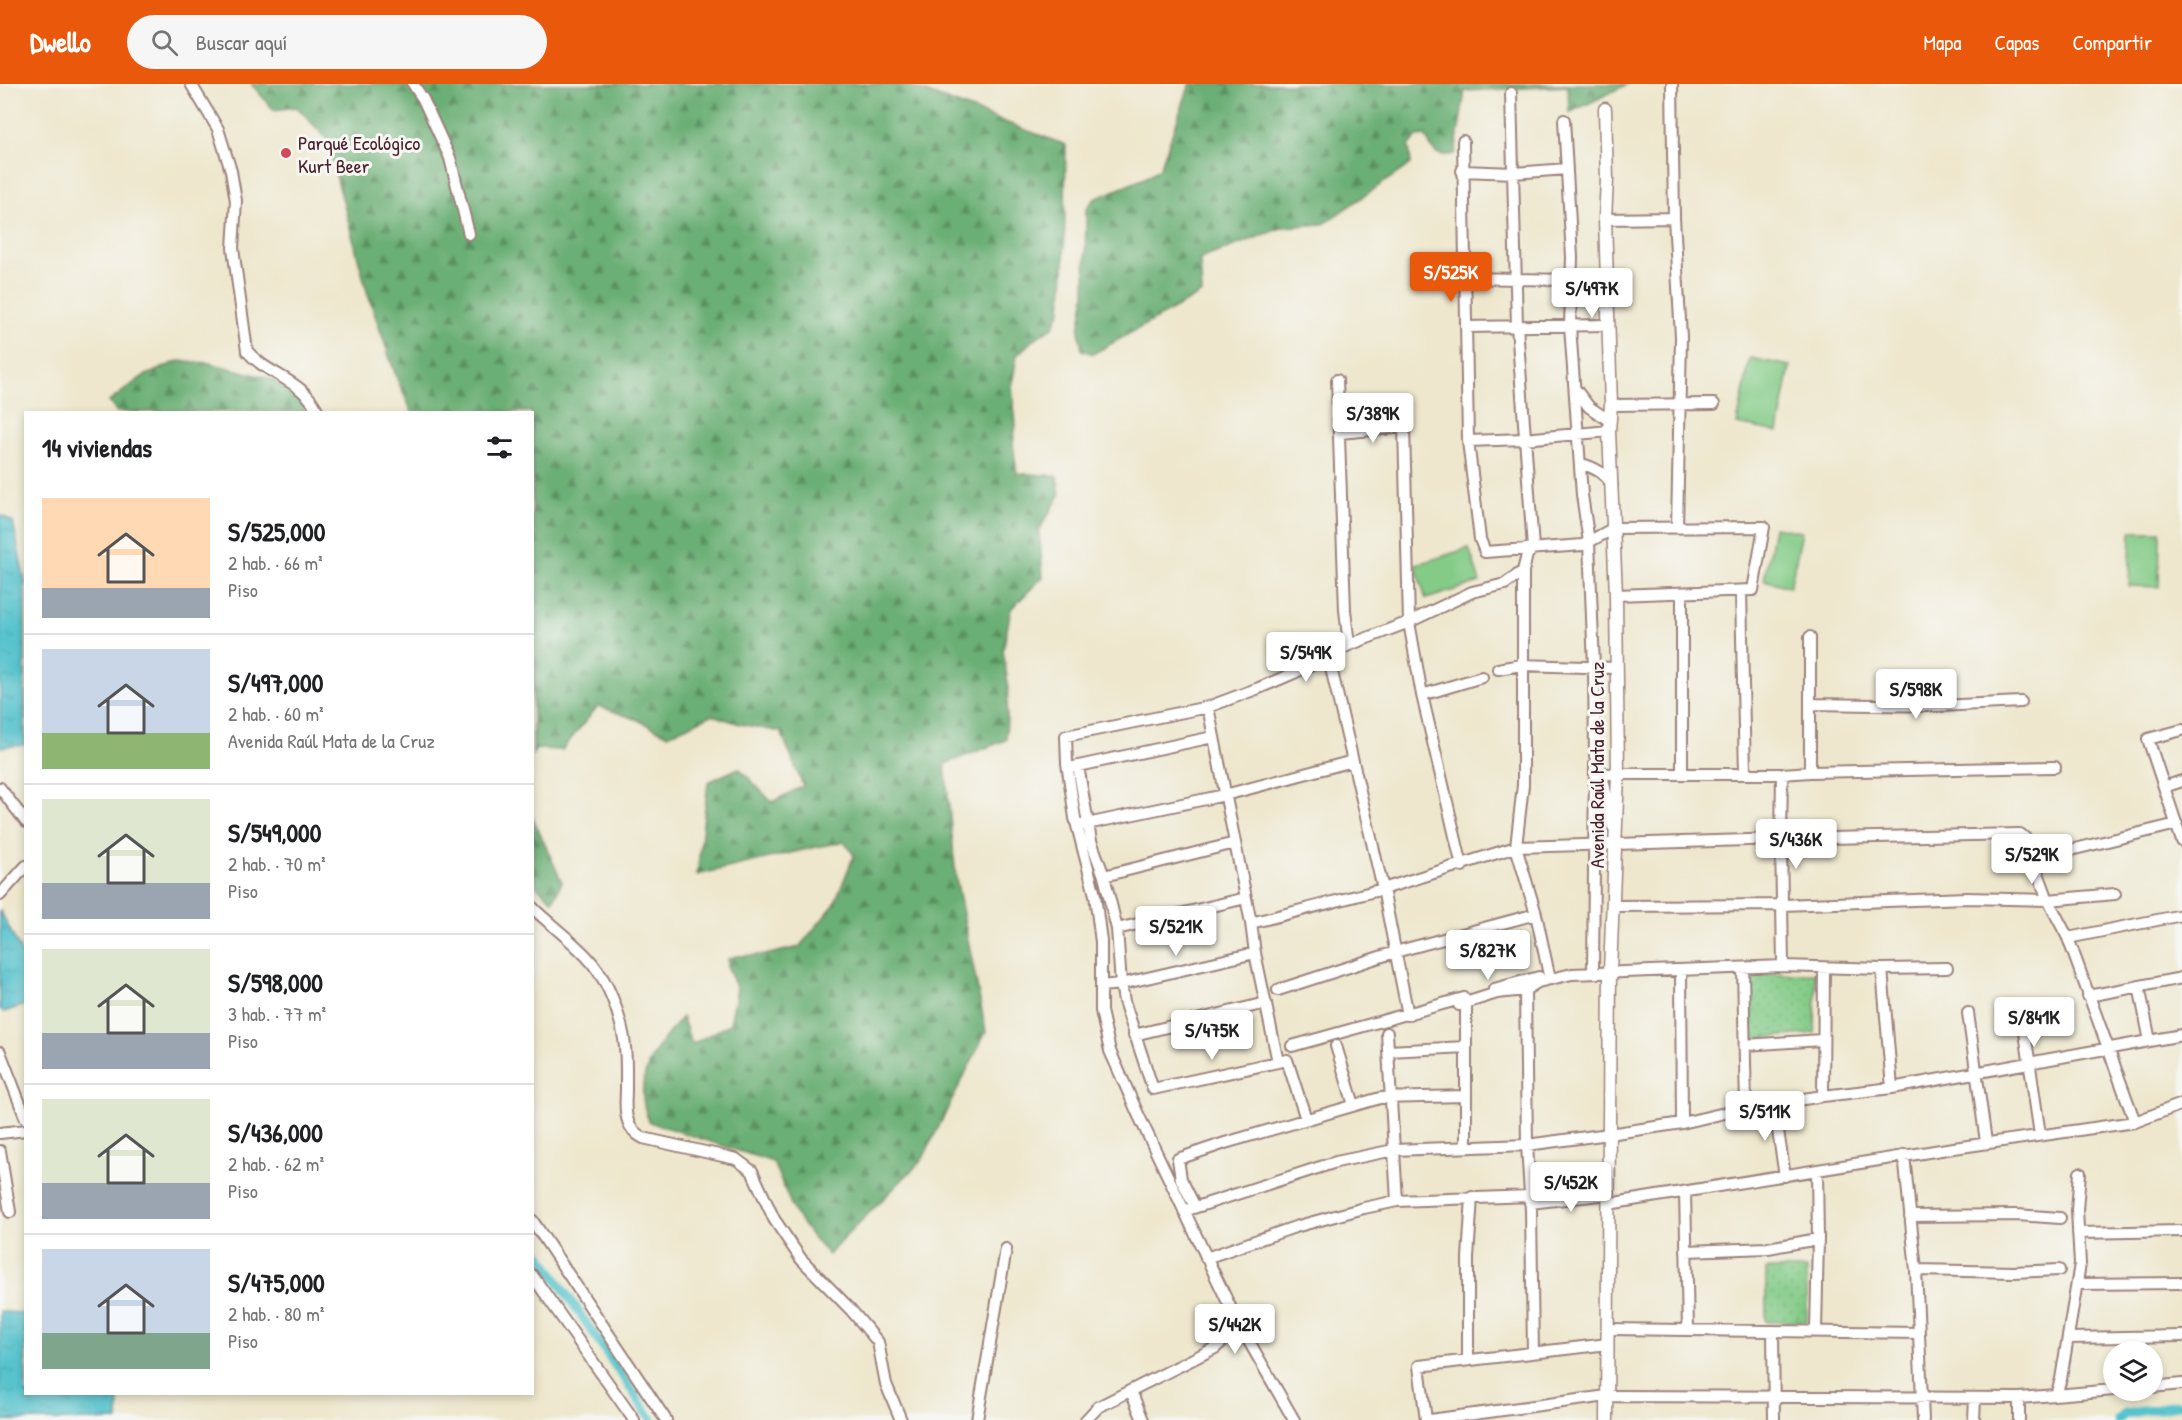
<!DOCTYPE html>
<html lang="es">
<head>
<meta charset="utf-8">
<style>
	body { margin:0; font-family:"Patrick Hand",sans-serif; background:#f6f6f6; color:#202124; height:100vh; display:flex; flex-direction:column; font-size:22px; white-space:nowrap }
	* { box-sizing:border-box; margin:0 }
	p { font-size:20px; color:#757577 }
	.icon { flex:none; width:33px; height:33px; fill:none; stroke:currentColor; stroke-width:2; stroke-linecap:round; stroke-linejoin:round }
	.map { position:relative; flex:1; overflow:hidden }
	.sheet { position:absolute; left:24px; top:327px; width:510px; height:984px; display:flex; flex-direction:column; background:#fff; border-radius:0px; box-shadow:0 3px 9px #0003 }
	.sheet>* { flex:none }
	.fabs { position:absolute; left:2103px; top:1257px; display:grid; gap:12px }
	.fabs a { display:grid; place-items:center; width:60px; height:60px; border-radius:50%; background:#fff; box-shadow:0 3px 9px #0003; font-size:30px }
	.price { position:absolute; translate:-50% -51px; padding:0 14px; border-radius:6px; background:#fff; color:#222; font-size:20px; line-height:39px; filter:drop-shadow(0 2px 3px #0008) }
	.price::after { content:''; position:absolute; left:50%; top:36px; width:18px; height:14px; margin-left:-9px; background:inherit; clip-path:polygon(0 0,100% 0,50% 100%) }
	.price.selected { background:#ea580c; color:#fff }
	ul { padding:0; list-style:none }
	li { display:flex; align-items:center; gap:18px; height:150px; padding:0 18px }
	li+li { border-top:2px solid #e0e0e0 }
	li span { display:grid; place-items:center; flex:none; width:168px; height:120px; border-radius:0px; color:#555 }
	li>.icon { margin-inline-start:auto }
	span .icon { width:72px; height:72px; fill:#fffc; stroke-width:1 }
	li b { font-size:26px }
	h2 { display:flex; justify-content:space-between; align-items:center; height:72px; padding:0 18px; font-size:26px }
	header { display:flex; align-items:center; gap:36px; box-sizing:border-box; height:84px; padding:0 30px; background:#ea580c; color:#fff }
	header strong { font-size:28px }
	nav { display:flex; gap:33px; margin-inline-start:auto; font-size:21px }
	.search { width:420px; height:54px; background:#f6f6f6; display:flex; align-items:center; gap:15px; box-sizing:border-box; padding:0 21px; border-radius:33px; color:#757577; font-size:22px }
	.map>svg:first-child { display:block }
</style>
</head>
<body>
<header>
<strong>Dwello</strong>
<div class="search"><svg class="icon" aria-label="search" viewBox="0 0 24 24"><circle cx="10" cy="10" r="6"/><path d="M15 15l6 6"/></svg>Buscar aquí</div>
<nav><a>Mapa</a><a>Capas</a><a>Compartir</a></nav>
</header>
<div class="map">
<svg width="2182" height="1336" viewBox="0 0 2182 1336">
	<defs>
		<pattern id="forest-firs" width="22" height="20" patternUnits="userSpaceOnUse" patternTransform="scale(1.5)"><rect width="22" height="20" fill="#6aaf74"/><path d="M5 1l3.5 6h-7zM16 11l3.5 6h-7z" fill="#598e5f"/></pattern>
		<pattern id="park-dots" width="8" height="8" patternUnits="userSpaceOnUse" patternTransform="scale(1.5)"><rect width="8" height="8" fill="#83cb87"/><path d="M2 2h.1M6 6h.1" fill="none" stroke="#73ae75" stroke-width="1.8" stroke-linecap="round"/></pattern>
		<pattern id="water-ripples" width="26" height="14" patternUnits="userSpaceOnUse" patternTransform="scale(1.5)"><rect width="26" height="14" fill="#56c3cd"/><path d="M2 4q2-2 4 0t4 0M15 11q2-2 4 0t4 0" fill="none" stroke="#4ca7b0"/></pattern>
	</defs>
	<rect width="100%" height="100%" fill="#f6f6f2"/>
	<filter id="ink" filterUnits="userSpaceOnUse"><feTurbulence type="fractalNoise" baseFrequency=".0167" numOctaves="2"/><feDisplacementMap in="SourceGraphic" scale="12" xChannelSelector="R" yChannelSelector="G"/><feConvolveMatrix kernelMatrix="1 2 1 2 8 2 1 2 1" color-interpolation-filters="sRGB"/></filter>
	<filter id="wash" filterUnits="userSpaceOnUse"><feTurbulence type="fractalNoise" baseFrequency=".008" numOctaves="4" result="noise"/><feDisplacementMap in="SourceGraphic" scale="24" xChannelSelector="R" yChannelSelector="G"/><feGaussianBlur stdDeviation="1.35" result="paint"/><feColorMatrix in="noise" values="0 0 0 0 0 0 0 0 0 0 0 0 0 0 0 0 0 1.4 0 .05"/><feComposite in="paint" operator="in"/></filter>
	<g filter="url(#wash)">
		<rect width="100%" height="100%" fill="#eee7cd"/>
		<path fill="#83cb87" stroke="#667559" stroke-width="1.5" d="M1750 274 1790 282 1778 348 1737 340Z
			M1774 443 1802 448 1790 503 1764 496Z
			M2131 448H2160L2159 503 2129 502Z
			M1469 464 1480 498 1426 515 1415 481Z"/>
		<path fill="url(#forest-firs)" stroke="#5a6750" stroke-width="1.5" d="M251 0H904L1066 61 1064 189 1061 226 1053 243 1035 254 1017 271 1012 302 1016 341 1013 360 1017 389 1057 392 1060 411 1039 446 1043 493 1011 525 1003 566 1008 600 1006 656 945 680 956 794 986 948 922 1076 840 1158 829 1171 812 1153 795 1130 773 1078 649 1038C631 993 654 966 682 933L692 960 730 940 737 905 728 884V875L736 872 765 871 799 863 834 821 854 771 844 758 816 763 697 791 708 698 739 684 772 718 803 702 781 648 740 640 712 631 668 651 638 636 598 622 562 666 536 665 533 670 532 328H412L397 295 368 211 326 54 297 23 274 26Z
			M1190 0H1628L1569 29 1568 2 1465 7 1455 70C1436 74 1433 68 1425 52L1417 53 1409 62 1411 80 1323 140 1284 143 1200 175 1202 209 1093 270 1082 266 1079 246 1085 210 1086 125 1094 115 1145 94 1160 84Z
			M178 277 209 279 273 295 302 319 305 328H117L109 318 142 293Z
			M532 732 562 798 553 817 533 799Z"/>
		<path fill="url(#park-dots)" stroke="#667559" stroke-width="1.5" d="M1816 889 1815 949 1753 955 1748 890Z
			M1766 1185H1807V1237L1766 1238Z"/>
		<path fill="url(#water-ripples)" stroke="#50717c" stroke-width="1.5" d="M0 431 13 438 25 498V661L0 663Z
			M0 826 25 876V921L4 928 0 925Z
			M0 1227 25 1230 26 1310H119L118 1336H0Z"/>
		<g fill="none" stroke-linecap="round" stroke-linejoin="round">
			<path stroke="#56c3cd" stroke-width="9" d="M532 1159 652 1336
				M2118 1336 2125 1330 2182 1320"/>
		</g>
	</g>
	<g filter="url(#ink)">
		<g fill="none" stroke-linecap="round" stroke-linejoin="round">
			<g stroke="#9c837c" stroke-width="14">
				<path id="minor" d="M191 0 218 45 231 87 236 117 233 164 247 267C268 292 304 296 318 328
					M413 0 423 15 450 74 469 150
					M1672 0 1674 134 1681 253 1677 444
					M1511 9 1517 242 1533 464 1527 471 1523 487V701L1516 763 1536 830 1549 891
					M1564 36 1572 173 1570 242 1582 411 1589 458 1594 583 1595 672 1602 690 1613 743
					M1463 57 1468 357 1480 455 1485 468 1583 461 1614 444 1764 443 1753 506 1616 511
					M1462 87 1514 89 1567 85
					M1605 135 1674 134
					M1465 194 1570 196
					M1466 243 1608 241
					M1337 296 1345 526 1349 561
					M1576 306 1589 323 1610 337
					M1611 321 1714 320
					M1340 349 1404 343 1409 538 1422 611 1462 782
					M1468 357 1524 355 1609 347
					M1581 380C1594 383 1605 389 1612 401
					M1741 507 1745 690
					M1682 510V690
					M1810 553V688
					M1328 571 1383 805 1408 931
					M1498 585 1521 581 1617 584
					M1422 611 1482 593
					M1810 620 1939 622 2021 618
					M1208 623 1251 839 1255 869 1278 978
					M2182 646 2148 655 2182 757
					M1078 682 1091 757 1104 792 1117 845 1121 900 1124 917 1153 1005 1287 976 1306 1035
					M1074 683 1213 653
					M1602 690H1782L1810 688 2055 683
					M1782 690 1781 755 1783 882
					M2164 703 2182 697
					M0 704 26 738
					M1082 741 1225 711 1353 677
					M2034 775 2177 740
					M1104 792 1235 759
					M0 811 26 782
					M1614 822 1783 821 1966 814 2048 816 2115 810
					M532 823C547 838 565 851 580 866 601 885 613 911 620 937 627 960 626 982 626 1005 626 1016 624 1027 628 1037 630 1045 636 1050 643 1054L736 1075 752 1087 774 1135 801 1175 851 1226 878 1258 886 1300 901 1336
					M1251 839 1383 805 1516 763 1781 755 2020 750 2025 754 2048 816 2068 854 2135 1038
					M1117 845 1246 814
					M2068 854 2182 831
					M1743 885 1746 1024
					M1882 885 1892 1004
					M1681 887 1682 1039
					M1593 889 1595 679
					M1101 902 1121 900 1255 869
					M2139 902 2150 957
					M1494 905 1539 893
					M1278 906 1395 868 1536 830
					M1525 906 1527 1061 1531 1126 1533 1269
					M2088 912 2182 894
					M1466 919V1063
					M1459 921 1497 909 1525 906 1538 898 1572 890 1783 882 1882 885 1947 884
					M2022 928 2040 1051
					M1968 929 1986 1058
					M1387 949 1397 1117
					M1134 951 1266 919
					M1745 961 1822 956
					M1292 962 1464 914
					M1336 962 1354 1021
					M1388 967 1466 963
					M0 968 26 1035
					M1823 1012 1824 884
					M1774 1021 1785 1092
					M0 1049 26 1046
					M0 1067 10 1128
					M1904 1071 1916 1186 1923 1336
					M1685 1108 1688 1245
					M1530 1119 1609 1110
					M1608 1120 1947 1065 2135 1038 2182 1020
					M1195 1123 1181 1095 1178 1075 1225 1059 1380 1014 1466 1012
					M1184 1127 1336 1078 1394 1066 1527 1061 1609 1050 1682 1039 1746 1024 1823 1012 1892 1004 2182 951
					M1910 1132 2017 1131 2060 1134
					M532 1136 666 1336
					M2078 1149 2182 1147
					M1686 1167 1768 1164 1818 1155
					M1206 1174 1295 1143 1364 1124 1397 1117 1530 1112
					M1916 1186 2014 1188 2059 1186
					M532 1191 634 1336
					M2077 1200 2182 1199
					M1608 1245 1919 1249
					M1773 1247 1774 1336
					M1816 1247 1818 1155 1817 1086
					M2068 1254 2182 1252
					M1468 1276V1174L1472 1113
					M2152 1303 2182 1300
					M1131 1307 1143 1336
					M2056 1311 2061 1295 2080 1180 2077 1126 2080 1089
					M2019 1314V1336
					M977 1336 1006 1165
					M1086 1336 1098 1323 1215 1264 1227 1253 1235 1233
					M1294 1336 1235 1233 1138 1030 1110 967 1101 927V858L1095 811 1075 734 1067 679 1066 652 1208 623 1259 604 1294 589 1349 561 1409 538 1472 508 1505 500 1523 487
					M1426 1336 1419 1282 1608 1260
					M1430 1336 1607 1312 2019 1314 2114 1306
					M1974 1336 1975 1314"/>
			</g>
			<g stroke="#9c837c" stroke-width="15">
				<path id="tertiary" d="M1605 25 1607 96 1605 135 1611 321 1609 347 1616 511 1618 691 1610 887 1607 1336"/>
			</g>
			<use href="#minor" stroke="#fff" stroke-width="10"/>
			<use href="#tertiary" stroke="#fff" stroke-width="12"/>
		</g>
	</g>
	<circle fill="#d1495b" stroke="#f6f6f2" stroke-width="2" cx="286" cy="69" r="6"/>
	<g text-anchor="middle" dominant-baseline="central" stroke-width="6" stroke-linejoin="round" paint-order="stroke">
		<g font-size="20" fill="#4a1f2b" stroke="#f6f6f2" text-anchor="start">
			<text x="298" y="58">Parqué Ecológico<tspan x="298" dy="23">Kurt Beer</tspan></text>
		</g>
		<g font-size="20" fill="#4a1f2b" stroke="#f6f6f2">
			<text transform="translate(1596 681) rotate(-90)">Avenida Raúl Mata de la Cruz</text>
		</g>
	</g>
</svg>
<div class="fabs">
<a><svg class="icon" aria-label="layers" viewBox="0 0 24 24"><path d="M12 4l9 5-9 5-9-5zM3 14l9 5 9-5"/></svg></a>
</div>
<b class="price selected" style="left:1451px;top:219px">S/525K</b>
<b class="price" style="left:1592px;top:235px">S/497K</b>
<b class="price" style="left:1373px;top:360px">S/389K</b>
<b class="price" style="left:1306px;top:599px">S/549K</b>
<b class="price" style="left:1916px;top:636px">S/598K</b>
<b class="price" style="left:1796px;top:786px">S/436K</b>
<b class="price" style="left:2032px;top:801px">S/529K</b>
<b class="price" style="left:1176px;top:873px">S/521K</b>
<b class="price" style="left:1488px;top:897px">S/827K</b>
<b class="price" style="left:2034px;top:964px">S/841K</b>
<b class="price" style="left:1212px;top:977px">S/475K</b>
<b class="price" style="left:1765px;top:1058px">S/511K</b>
<b class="price" style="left:1571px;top:1129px">S/452K</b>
<b class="price" style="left:1235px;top:1271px">S/442K</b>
<section class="sheet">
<h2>14 viviendas<svg class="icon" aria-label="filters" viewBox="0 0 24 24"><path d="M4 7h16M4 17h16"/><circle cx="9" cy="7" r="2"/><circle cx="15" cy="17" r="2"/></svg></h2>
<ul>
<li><span style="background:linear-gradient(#ffd9b3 75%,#9aa5b1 0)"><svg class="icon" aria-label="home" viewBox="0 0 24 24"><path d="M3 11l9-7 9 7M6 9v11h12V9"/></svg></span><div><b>S/525,000</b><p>2 hab. · 66 m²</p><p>Piso</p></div></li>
<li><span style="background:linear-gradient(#c9d6e8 70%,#8fb573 0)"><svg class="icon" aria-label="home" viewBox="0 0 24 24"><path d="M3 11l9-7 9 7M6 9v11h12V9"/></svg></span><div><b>S/497,000</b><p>2 hab. · 60 m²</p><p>Avenida Raúl Mata de la Cruz</p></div></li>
<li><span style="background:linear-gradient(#dfe7d0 70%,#9aa5b1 0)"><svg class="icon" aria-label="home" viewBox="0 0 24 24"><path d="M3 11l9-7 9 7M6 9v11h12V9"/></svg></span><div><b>S/549,000</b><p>2 hab. · 70 m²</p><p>Piso</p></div></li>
<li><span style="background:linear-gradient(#dfe7d0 70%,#9aa5b1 0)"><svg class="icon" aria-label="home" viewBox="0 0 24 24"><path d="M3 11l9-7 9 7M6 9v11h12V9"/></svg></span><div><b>S/598,000</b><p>3 hab. · 77 m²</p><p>Piso</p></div></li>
<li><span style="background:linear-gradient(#dfe7d0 70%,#9aa5b1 0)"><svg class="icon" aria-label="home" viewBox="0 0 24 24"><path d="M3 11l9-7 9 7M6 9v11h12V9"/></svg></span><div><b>S/436,000</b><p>2 hab. · 62 m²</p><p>Piso</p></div></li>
<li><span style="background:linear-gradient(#c9d6e8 70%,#7fa58c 0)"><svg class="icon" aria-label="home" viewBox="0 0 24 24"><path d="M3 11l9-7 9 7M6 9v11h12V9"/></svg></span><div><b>S/475,000</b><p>2 hab. · 80 m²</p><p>Piso</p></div></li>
</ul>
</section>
</div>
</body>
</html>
